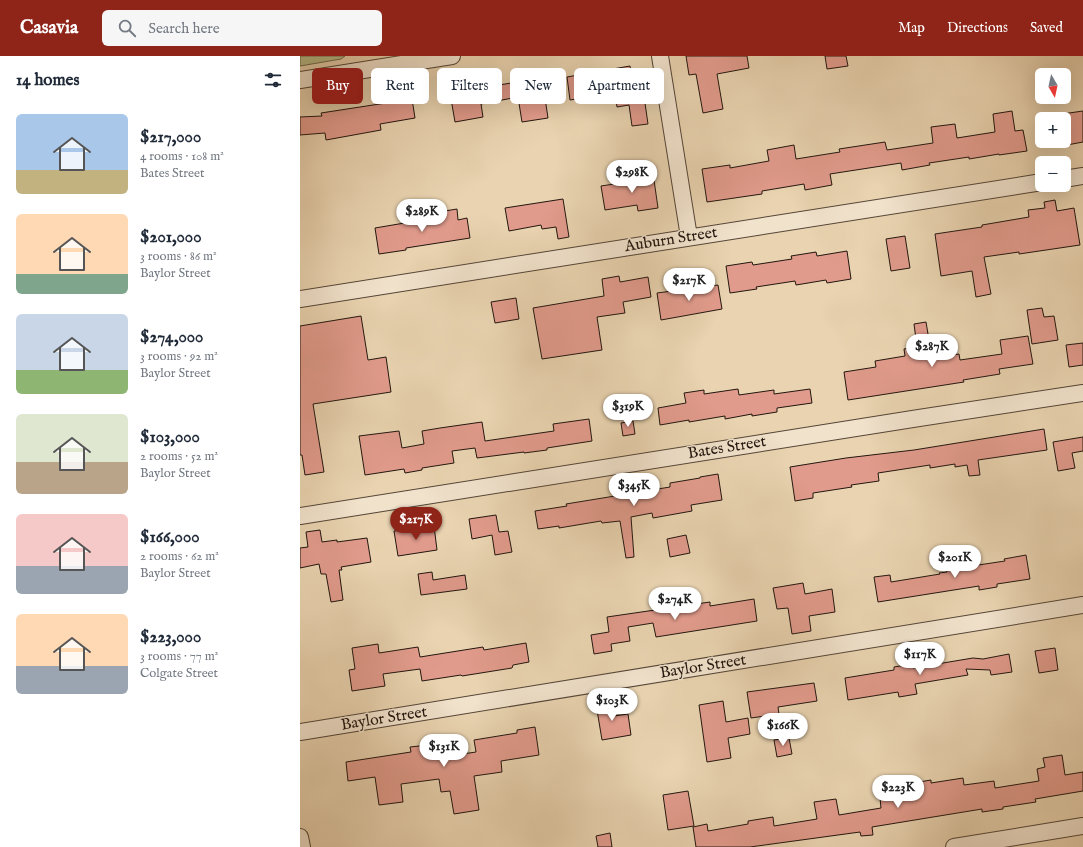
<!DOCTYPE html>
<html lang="en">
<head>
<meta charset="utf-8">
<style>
	body { margin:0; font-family:"IM FELL English",serif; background:#f6f6f7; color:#1f2937; height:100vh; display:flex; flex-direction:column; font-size:15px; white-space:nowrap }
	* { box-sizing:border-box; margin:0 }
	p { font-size:13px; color:#747a83 }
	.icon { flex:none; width:22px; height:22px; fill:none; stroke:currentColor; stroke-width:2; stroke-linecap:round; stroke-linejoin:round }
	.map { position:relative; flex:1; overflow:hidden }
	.details { display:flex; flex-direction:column; background:#fff; width:300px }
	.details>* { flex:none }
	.top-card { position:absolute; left:12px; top:12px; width:380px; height:36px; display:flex; gap:8px }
	.needle { width:26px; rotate:171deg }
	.controls { position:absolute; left:735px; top:12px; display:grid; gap:8px }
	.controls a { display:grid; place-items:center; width:36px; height:36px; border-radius:6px; background:#fff; box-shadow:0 4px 16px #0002; font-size:20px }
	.price { position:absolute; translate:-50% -34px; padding:0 9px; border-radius:14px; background:#fff; color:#222; font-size:13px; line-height:26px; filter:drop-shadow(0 1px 2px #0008) }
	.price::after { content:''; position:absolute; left:50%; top:24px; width:12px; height:9px; margin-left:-6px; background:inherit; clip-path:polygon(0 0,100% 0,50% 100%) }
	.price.on { background:#8f2418; color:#fff }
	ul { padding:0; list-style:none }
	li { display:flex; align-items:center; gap:12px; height:100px; padding:0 16px }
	li span { display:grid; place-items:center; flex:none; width:112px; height:80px; border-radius:6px; color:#555 }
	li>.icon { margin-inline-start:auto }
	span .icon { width:48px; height:48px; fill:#fffc; stroke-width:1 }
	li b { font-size:17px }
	h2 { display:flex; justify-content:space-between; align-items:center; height:48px; padding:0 16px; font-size:17px }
	.tag { padding:0 14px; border-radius:6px; background:#fff; box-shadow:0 4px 16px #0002; font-size:14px; line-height:36px }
	.tag.on { background:#8f2418; color:#fff }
	header { display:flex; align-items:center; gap:24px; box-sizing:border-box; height:56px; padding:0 20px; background:#8f2418; color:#fff }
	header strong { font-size:19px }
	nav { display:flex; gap:22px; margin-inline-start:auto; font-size:14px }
	.search { width:280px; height:36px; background:#f6f6f7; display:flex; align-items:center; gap:10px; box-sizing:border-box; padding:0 14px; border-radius:6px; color:#747a83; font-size:15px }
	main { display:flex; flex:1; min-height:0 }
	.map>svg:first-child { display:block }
</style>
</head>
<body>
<header>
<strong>Casavia</strong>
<div class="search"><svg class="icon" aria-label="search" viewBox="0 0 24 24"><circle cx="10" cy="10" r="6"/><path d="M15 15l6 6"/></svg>Search here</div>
<nav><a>Map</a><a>Directions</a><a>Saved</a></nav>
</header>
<main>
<section class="details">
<h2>14 homes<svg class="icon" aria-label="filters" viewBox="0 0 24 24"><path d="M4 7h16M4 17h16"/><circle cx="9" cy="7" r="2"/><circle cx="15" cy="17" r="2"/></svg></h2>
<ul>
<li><span style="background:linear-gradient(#a9c7e8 70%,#c2b280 0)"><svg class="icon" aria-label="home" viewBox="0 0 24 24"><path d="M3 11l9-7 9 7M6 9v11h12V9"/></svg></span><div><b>$217,000</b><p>4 rooms · 108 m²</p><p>Bates Street</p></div></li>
<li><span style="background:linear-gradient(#ffd9b3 75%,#7fa58c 0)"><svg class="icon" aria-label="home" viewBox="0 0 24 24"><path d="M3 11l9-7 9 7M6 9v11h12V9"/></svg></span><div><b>$201,000</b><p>3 rooms · 86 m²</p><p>Baylor Street</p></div></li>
<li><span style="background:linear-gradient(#c9d6e8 70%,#8fb573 0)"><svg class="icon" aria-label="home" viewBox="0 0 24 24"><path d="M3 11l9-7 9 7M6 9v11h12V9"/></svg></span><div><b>$274,000</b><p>3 rooms · 92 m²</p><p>Baylor Street</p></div></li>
<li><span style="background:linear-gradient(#dfe7d0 60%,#b9a48a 0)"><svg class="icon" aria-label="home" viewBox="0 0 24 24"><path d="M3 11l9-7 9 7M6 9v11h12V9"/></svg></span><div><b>$103,000</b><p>2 rooms · 52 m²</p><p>Baylor Street</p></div></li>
<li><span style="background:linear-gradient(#f6c9c9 65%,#9aa5b1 0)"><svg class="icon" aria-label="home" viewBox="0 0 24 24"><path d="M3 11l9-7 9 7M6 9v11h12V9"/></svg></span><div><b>$166,000</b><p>2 rooms · 62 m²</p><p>Baylor Street</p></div></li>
<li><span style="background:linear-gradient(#ffd9b3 65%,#9aa5b1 0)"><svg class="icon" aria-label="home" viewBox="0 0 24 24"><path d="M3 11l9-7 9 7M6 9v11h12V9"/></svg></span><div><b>$223,000</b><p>3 rooms · 77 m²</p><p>Colgate Street</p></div></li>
</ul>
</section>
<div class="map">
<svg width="783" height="791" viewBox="0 0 783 791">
	<rect width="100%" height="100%" fill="#e9d3b0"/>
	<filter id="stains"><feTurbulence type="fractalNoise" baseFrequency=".005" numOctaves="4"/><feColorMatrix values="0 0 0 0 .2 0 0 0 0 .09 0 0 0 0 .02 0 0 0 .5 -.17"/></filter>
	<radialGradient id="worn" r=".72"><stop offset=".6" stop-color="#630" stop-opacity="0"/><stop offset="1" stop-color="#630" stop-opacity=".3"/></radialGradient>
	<path fill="#b8bc8a" stroke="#6d694c" d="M0 0H45L41 3 0 10Z"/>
	<path fill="#e19b8c" stroke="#22160f" d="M386 0H447L449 12 417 18 423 53 403 57 396 18 389 19Z
		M525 0H546L548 10 527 13Z
		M330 10 335 41 344 40 348 68 332 70 329 49 317 51 315 37 270 44 267 21Z
		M242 22 248 62 222 66 218 41 181 48 183 61 155 66 150 37Z
		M112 43 115 62 80 68 81 74 26 84 25 77 0 79V61L22 60 21 57Z
		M712 55 715 75 723 74 727 95 699 99V98L669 103V101L629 107 630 109 602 114 601 107 530 118 532 129 505 134 504 128 462 135V138L407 146 402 113 430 109V112L469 105 467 94 494 89 496 103 540 96 539 93 585 86 587 94 633 87 631 71 655 68 657 82 695 76 693 58Z
		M783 55V86L767 89 762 58Z
		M353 117 358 152 338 155 337 149 305 154 301 130 334 125 333 121Z
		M263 143 269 181 258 183 256 171 242 173 241 169 209 175 205 152Z
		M755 144 757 155 774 152 780 189 719 198V196L684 201 691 238 676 241 672 215 641 220 635 178 682 171V169L729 161 728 154 745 152 744 146Z
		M157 153 158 164 167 162 170 182 106 192V194L79 198 75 172 140 161 139 156Z
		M605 180 610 212 591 215 586 183Z
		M547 195 551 223 527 227 526 224 496 229 495 225 456 231 457 233 430 237 426 210 452 206 453 209 492 203 491 200 516 196 517 200Z
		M319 220 320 226 348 221 351 241 323 246 325 257 297 261 302 294 242 303 233 252 304 240 302 223Z
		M418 229 422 253 361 264 357 237Z
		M216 242 219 263 195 267 191 246Z
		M742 252 744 261 754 260 758 284 732 288 727 254Z
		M61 260 68 304 86 301 91 336 13 348 24 416 5 419 2 399H0V270Z
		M626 266 632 302 659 298 660 304 702 298 700 284 728 280 733 308 699 313 700 318 663 324 664 326 548 344 544 316 576 311 575 305 605 300 604 293 617 291 614 268Z
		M783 287V309L769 311 766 289Z
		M438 333 439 339 474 334V338L510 333 512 347 477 352V356L452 360V358L425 363V360L389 366V364L360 369 358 352 386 347 384 337 404 334V338Z
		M289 363 292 385 247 392V394L224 397V396L177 402 175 392 152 395 154 407 122 412V414L105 417 104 413 65 419 59 380 99 375 102 392 124 388 122 375 140 372 182 366 185 385 254 375 253 368Z
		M333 365 335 378 323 380 321 367Z
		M744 373 747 394 678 404 680 419 669 420 667 409 655 411V408L630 412V409L578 417 579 425 551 429 552 431 513 437V442L495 445 490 411 546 402 614 394Z
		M783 381V395L772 397 775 412 758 415 753 386Z
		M418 418 422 444 391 449 392 455 353 462 352 457 331 461 334 501 326 502 320 465 302 467 301 465 259 472V470L238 473 235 455 267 450 266 448 370 431V427L400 422V421Z
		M196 459 199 476 208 475 212 496 195 499 192 479 172 483 169 463Z
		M134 470 137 494 98 500 94 475Z
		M20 474 22 486 37 484V486L67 482 71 506 41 511 42 514H39L43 544 31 546 26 518H21L19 508 0 512V492L8 491 6 476Z
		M386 479 390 497 370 501 367 483Z
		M726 499 730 523 697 528V531L679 534V530L578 546 574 521 590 519 591 526 640 518 639 517 647 516 645 507 664 504 665 511 705 505 704 503Z
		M132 516 133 524 165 519 167 533 121 539 118 518Z
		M503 527 505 538 532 533 535 556 509 560 511 575 492 578 488 552 477 553 473 532Z
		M454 543 457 565 356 581 353 567 328 571 330 585 311 588 312 595 294 598 291 579 309 576 307 561 410 546V550Z
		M226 587 229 606 213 609 212 612 162 620 161 619 122 625 120 613 83 618 85 630 52 635 49 614 55 613 52 592 78 588 79 597 118 591 120 601 183 591 184 594Z
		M755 592 758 614 739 617 735 595Z
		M709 598 712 616 691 619 690 614 666 613 668 619 615 628 617 638 599 641 598 636 548 644 545 622 594 614V611L612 608 613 612 673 602 683 603Z
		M514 627 517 645 478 651 479 658 451 662 447 636Z
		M423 645 426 666 448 662 450 678 428 682 431 702 407 706 399 649Z
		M312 646 314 660 328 658 331 679 302 684 296 648Z
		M235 671 239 699 201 705 202 716 174 720 179 754 154 758 150 735 141 736 139 723 101 728 103 746 79 749 75 721 48 725 46 706 111 696 110 691 148 687 149 700 176 696 174 684 217 677V674Z
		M489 682 492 698 477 701 474 684Z
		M762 699 765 719 783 716V735L735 743 736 746 703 751V753L682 756V753L572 771 573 779 561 780 560 776 450 791H396L393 771 407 768 408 775 448 768V765L473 761 474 770 517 763 514 746 536 743 539 759 581 752 580 742 615 736 613 727 631 724V727L663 722 664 729 694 725 695 732 739 725 737 713 745 711 743 702Z
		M388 735 394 770 368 774 363 739Z
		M310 777 312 791H298L296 780Z"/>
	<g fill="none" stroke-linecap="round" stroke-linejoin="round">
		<g stroke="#544537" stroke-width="18">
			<path id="street" d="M360 0 389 181
				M0 24 152 0
				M764 123 783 120
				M0 243 742 126
				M0 460 619 362 783 337
				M0 676 783 549
				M0 781 2 791
				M654 791 783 770"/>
		</g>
		<use href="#street" stroke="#f1e2cc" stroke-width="16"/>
	</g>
	<g text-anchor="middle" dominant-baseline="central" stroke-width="3" stroke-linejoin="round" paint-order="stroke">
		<g font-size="16" fill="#22160f" stroke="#f1e2cc">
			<text transform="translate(371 184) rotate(-9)">Auburn Street</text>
			<text transform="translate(427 392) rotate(-9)">Bates Street</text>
			<text transform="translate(403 611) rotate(-9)">Baylor Street</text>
			<text transform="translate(84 663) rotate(-9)">Baylor Street</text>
		</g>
	</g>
	<rect width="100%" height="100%" filter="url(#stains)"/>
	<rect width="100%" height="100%" fill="url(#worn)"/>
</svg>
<div class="controls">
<a><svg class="needle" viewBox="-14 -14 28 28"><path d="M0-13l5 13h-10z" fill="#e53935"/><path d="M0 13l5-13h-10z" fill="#747a83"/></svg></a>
<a>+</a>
<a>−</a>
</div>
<b class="price" style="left:332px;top:138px">$298K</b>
<b class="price" style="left:122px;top:177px">$289K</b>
<b class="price" style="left:389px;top:246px">$217K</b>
<b class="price" style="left:632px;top:312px">$287K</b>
<b class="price" style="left:328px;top:372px">$319K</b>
<b class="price" style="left:334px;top:451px">$345K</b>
<b class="price on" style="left:116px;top:485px">$217K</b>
<b class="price" style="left:655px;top:523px">$201K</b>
<b class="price" style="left:375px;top:565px">$274K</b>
<b class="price" style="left:620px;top:620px">$117K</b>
<b class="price" style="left:312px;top:666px">$103K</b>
<b class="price" style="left:483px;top:691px">$166K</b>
<b class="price" style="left:144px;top:712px">$131K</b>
<b class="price" style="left:598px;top:753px">$223K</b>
<div class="top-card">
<a class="tag on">Buy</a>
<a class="tag">Rent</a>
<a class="tag">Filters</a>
<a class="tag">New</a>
<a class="tag">Apartment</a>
</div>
</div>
</main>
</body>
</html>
